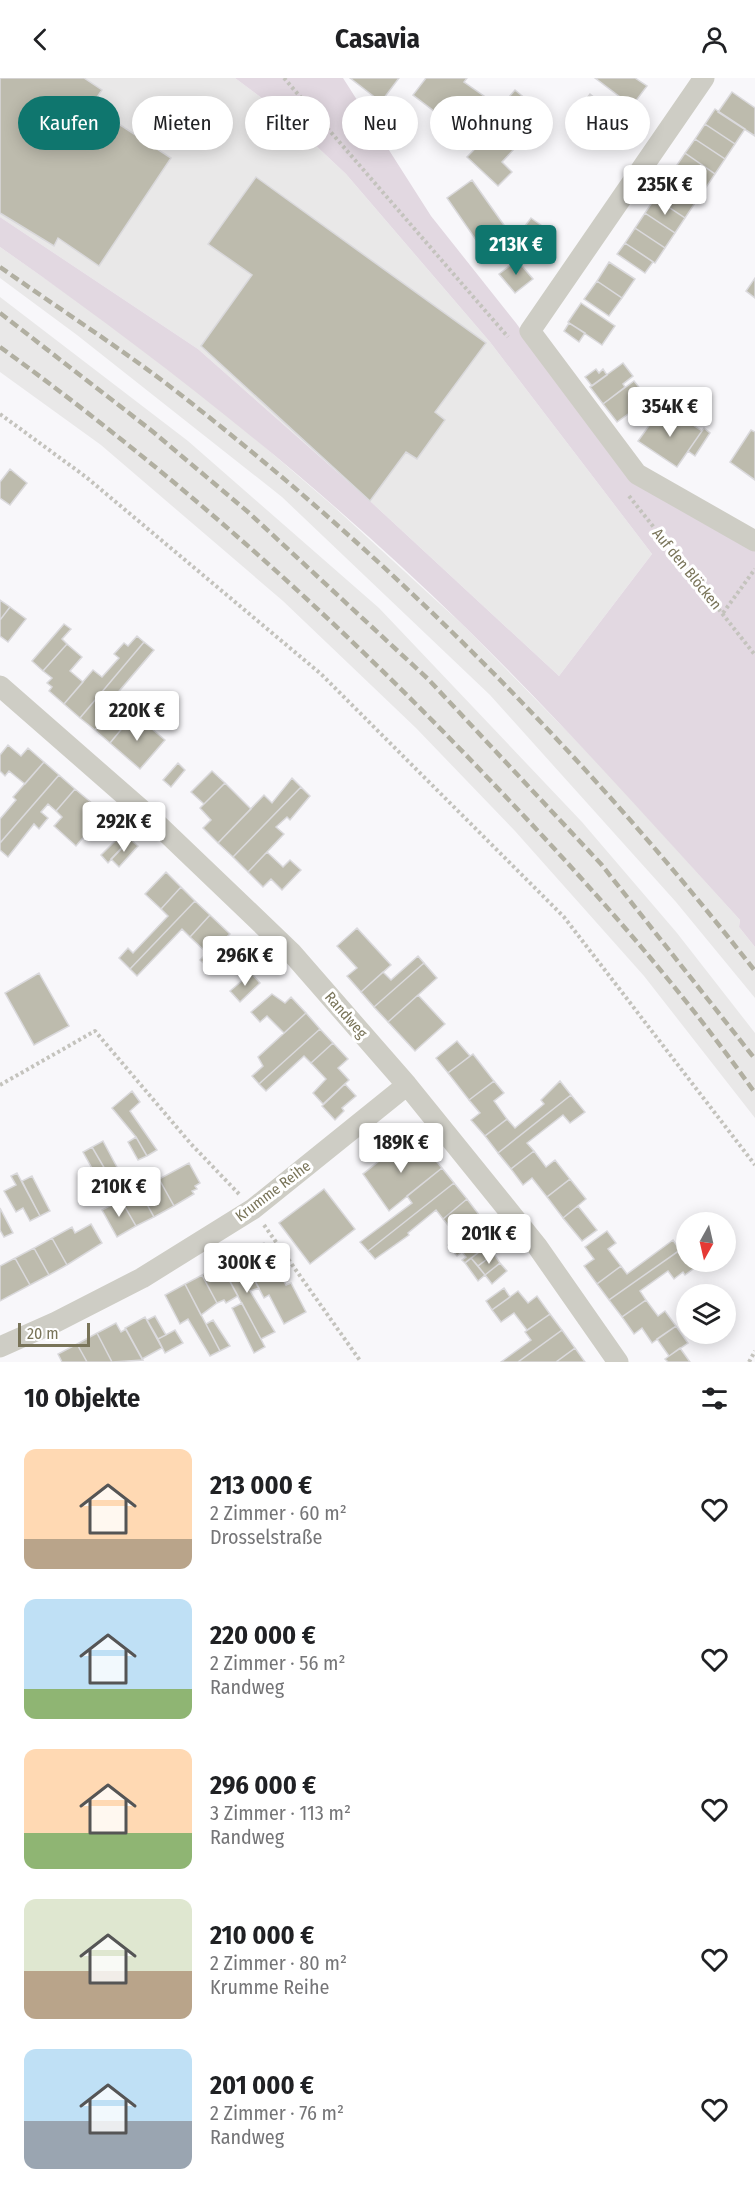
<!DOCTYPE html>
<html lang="de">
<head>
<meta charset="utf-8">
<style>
	body { margin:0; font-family:"Fira Sans Condensed",sans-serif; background:#f2f2f2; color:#202124; height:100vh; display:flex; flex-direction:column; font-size:22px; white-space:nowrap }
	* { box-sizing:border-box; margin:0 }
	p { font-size:20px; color:#757577 }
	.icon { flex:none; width:33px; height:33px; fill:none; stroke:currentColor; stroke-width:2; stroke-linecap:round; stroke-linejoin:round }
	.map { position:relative; height:1284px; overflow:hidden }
	.details { display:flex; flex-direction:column; background:#fff; flex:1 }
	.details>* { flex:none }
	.hud { position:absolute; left:18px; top:18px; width:720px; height:54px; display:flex; gap:12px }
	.needle { width:39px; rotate:188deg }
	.tools { position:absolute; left:676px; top:1134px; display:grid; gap:12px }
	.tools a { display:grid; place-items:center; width:60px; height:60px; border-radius:50%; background:#fff; box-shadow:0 3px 15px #0003; font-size:30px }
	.scale { position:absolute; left:18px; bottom:15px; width:72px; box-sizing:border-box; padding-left:6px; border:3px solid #797459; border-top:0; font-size:16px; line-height:21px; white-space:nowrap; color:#797459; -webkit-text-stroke:4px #fff; paint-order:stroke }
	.price { position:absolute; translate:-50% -51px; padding:0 14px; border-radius:6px; background:#fff; color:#222; font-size:20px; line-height:39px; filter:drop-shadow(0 2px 3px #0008) }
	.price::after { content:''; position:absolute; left:50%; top:36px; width:18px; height:14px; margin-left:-9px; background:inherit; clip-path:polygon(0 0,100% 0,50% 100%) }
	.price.selected { background:#0f766e; color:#fff }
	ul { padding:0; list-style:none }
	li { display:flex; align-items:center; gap:18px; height:150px; padding:0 24px }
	li span { display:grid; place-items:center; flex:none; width:168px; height:120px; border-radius:12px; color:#555 }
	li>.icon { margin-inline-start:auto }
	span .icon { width:72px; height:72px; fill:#fffc; stroke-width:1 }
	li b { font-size:26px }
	h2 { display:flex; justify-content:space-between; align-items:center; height:72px; padding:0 24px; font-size:26px }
	.pill { padding:0 21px; border-radius:27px; background:#fff; box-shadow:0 3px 15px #0003; font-size:21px; line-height:54px }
	.pill.selected { background:#0f766e; color:#fff }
	header { display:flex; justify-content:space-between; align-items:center; height:78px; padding:0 24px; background:#fff; font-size:27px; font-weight:700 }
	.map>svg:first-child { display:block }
</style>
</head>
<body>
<header><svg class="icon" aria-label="back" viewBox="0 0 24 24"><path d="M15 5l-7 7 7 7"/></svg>Casavia<svg class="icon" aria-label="person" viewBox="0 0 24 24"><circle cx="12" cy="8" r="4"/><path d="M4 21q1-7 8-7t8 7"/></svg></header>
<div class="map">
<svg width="755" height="1284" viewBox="0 0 755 1284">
	<rect width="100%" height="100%" fill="#f8f7fa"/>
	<path fill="#e9e8e8" d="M0 0H235L278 32 346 96 490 264 652 476 559 598 370 423 198 271 0 139Z
		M0 169 94 235 224 334 332 427 463 547 600 687 740 842 739 849 755 869V920L676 824 490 617 282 419 77 257 0 200Z
		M0 219 188 363 379 530 582 744 677 855 755 955V1040L644 898 515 753 416 650 283 523 101 367 0 294Z"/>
	<path fill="#e2d8e1" d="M235 0H343L431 138 516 245 624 393 755 473V869L739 849 740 842C649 742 560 642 464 548 321 408 164 284 0 169V139L198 271 370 423 559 598 652 476 490 264 346 96 278 32Z"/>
	<path fill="#bdbbad" stroke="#dad9dc" stroke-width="1.5" d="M0 0H84L102 12 91 28 171 80 99 188 58 160 54 168 0 135Z
		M350 0H399L381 24Z
		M426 0H467L464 4 491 23 460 64 434 45 439 37 413 17Z
		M595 0H635L647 8 632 28Z
		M515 12 528 23 526 26 529 28 532 25 546 36 520 66 491 40Z
		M732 14 755 30V58L718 34Z
		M590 16 602 26 607 19 638 42 630 51 618 42 599 67 569 44Z
		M715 31 745 51 735 66 705 46Z
		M705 46 735 66 725 81 695 61Z
		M493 52 514 71 502 84 512 94 498 108 467 79Z
		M695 61 725 81 715 96 685 75Z
		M685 75 715 96 705 111 675 90Z
		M675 90 705 111 695 125 665 105Z
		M256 99 486 265 435 334 445 342 417 381 406 374 370 423 201 268 252 197 208 166Z
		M472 102 511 157 485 175 447 120Z
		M665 105 695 125 685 140 655 120Z
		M655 120 685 140 675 155 645 135Z
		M645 135 675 155 665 170 635 150Z
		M531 140 549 153 536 170 519 156Z
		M635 150 665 170 655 185 625 165Z
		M625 165 653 184 645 195 617 176Z
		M517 182 533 201 515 215 499 196Z
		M609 184 635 201 622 220 597 203Z
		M755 200V220L746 213Z
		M597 203 622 220 609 238 584 221Z
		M581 225 615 248 602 267 568 244Z
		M569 245 585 255 579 264 564 253Z
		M623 285 633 298 623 306 625 309 603 326 590 309Z
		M596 291 599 295 603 291 607 297 592 308 585 299Z
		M634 303 642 313 636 317 642 326 617 344 603 326Z
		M658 335 675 347 681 339 702 353 677 389 638 363Z
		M704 350 710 355 695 378 688 373Z
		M751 352 755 354V402L730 384Z
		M10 391 27 405 10 427 0 420V404Z
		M0 522 10 529 0 542Z
		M10 529 26 541 8 564 0 558V542Z
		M64 546 71 551 62 561 67 566 43 593 32 583Z
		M137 558 144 564 80 640 64 626 93 592 102 599 119 580 114 576 124 565 128 568Z
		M144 564 154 572 109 625 114 630 95 652 80 640Z
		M67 566 82 579 70 593 83 604 64 626 49 613 52 609 47 605 52 600 43 593Z
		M114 630 129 642 110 665 95 652Z
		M137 638 165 662 140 691 110 665 129 642 132 645Z
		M8 667 21 678 28 670 44 684 25 706 9 693 5 698 0 693V677Z
		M44 684 59 697 0 765V741L16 722 13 719Z
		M178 685 185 692 171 709 163 702Z
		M212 693 225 705 204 726 191 714Z
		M59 697 75 711 56 733 48 726 41 734 48 740 39 751 34 746 8 779 0 772V765Z
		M292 700 301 709 233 779 218 765 264 717 272 725Z
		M225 705 251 731 218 765 203 750 211 742 200 730Z
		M301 709 310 718 290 742 287 739 276 749 284 756 248 794 233 779Z
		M75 711 104 735 76 768 54 748 62 739 56 733Z
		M130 761 138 768 119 789 111 781Z
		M116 762 123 769 108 785 101 777Z
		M267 774 283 789 290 782 301 792 282 812 271 801 263 809 248 794Z
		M166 794 181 809 161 831 145 816Z
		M181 809 195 823 130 891 119 880 128 870 133 875 168 838 161 831Z
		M195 823 210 837 190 859 182 851 137 898 130 891Z
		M210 837 230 856 221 864 229 872 210 891 200 882 207 875 190 859Z
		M357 850 391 887 361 914 347 898 357 890 337 868Z
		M418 878 424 885 374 929 361 914 383 894 391 902Z
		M424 885 437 900 388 944 374 929Z
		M39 895 69 948 34 967 5 915Z
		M251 895 260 905 240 924 230 913Z
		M272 916 285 925 291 919 306 935 284 955 267 938 260 944 251 934Z
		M418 917 445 946 415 973 388 944Z
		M306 935 320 951 259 1006 252 998 263 988 258 979Z
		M320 951 333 965 311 985 304 978 266 1013 259 1006Z
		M457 963 470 978 448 995 436 980Z
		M333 965 348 981 338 990 349 1002 323 1026 313 1015 326 1001 311 985Z
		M473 976 494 1003 469 1022 448 995Z
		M494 1003 504 1015 494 1023 507 1041 485 1058 471 1042 480 1035 469 1022Z
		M560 1003 571 1017 498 1075 485 1058 507 1041 515 1050 544 1026 541 1022Z
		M345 1006 356 1018 342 1030 344 1033 335 1042 322 1028Z
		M132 1013 140 1024 130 1033 157 1072 147 1078 136 1059 112 1030Z
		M571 1017 585 1034 570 1045 563 1037 527 1065 534 1073 511 1091 498 1075Z
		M136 1059 147 1078 138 1082 128 1064Z
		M405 1062 419 1080 428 1073 442 1090 389 1133 363 1096Z
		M103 1063 119 1093 109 1098 92 1069Z
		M92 1069 109 1098 99 1103 83 1074Z
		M534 1073 546 1089 555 1082 570 1101 547 1119 532 1100 523 1107 511 1091Z
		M189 1085 200 1105 195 1108 197 1111 192 1113 194 1116 174 1128 159 1101Z
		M442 1090 454 1105 368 1173 360 1164 412 1125 407 1118Z
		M17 1095 40 1138 30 1143 23 1130 16 1134 4 1113 16 1107 11 1098Z
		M32 1098 50 1133 40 1138 22 1103Z
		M159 1101 174 1128 154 1139 139 1112Z
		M570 1101 586 1121 563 1140 547 1119Z
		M454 1105 467 1121 443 1141 436 1132 408 1155 409 1157 375 1181 368 1173Z
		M324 1111 355 1151 310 1186 279 1145Z
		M139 1112 154 1139 136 1148 121 1122Z
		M467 1121 480 1138 470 1146 481 1159 476 1163 483 1171 465 1185 462 1182 466 1179 462 1174 457 1178 448 1167 458 1159 443 1141Z
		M121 1122 136 1148 117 1159 102 1132Z
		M578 1128 597 1152 582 1163 563 1140Z
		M0 1130 13 1155 4 1159 0 1152Z
		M91 1146 102 1165 67 1187 52 1160 72 1149 75 1155Z
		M607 1153 616 1165 608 1171 621 1188 597 1206 584 1188 594 1181 585 1169Z
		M52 1160 67 1187 49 1197 34 1170Z
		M673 1162 680 1172 609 1222 597 1206 621 1188 627 1196Z
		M264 1165 286 1207 291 1205 306 1234 284 1246 269 1217 264 1220 241 1177Z
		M687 1167V1184H698L700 1186 685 1197 683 1194 674 1201 668 1193 640 1213 646 1222 622 1239 609 1222Z
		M487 1168 494 1176 478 1188 471 1180Z
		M34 1170 49 1197 30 1207 15 1180Z
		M494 1176 500 1185 485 1197 478 1188Z
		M241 1177 259 1210 250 1213 275 1254 261 1261 221 1187Z
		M15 1180 30 1207 0 1223V1188Z
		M471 1180 485 1197 478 1203 465 1185Z
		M500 1185 507 1193 492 1206 485 1197Z
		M221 1187 238 1218 226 1225 224 1222 217 1225 202 1197Z
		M202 1197 217 1225 201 1237 185 1206Z
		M185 1206 220 1273 210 1278 188 1241 180 1246 165 1217Z
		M504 1210 510 1219 492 1232 486 1223Z
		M518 1213 528 1225 537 1218 550 1236 527 1252 514 1235 501 1244 492 1232Z
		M646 1222 658 1238 665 1233 676 1248 652 1265 642 1250 634 1256 622 1239Z
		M242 1225 265 1269 254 1275 232 1230Z
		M550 1236 562 1252 518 1284H501L531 1262 525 1254Z
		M155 1238 166 1257 158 1261 147 1242Z
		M145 1239 162 1270 142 1281 125 1250Z
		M213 1242 230 1268 220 1273 206 1246Z
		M116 1245 121 1254 126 1251 143 1282 112 1284 97 1255Z
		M676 1248 688 1265 669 1278 657 1261Z
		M175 1252 183 1265 165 1275 158 1261Z
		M562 1252 575 1270 556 1284H518Z
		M97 1255 112 1284H87L77 1266Z
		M77 1266 87 1284H62L58 1276Z
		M575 1270 585 1284H556Z
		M680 1270 690 1284H668L665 1281Z"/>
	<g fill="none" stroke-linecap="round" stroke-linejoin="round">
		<path stroke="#c4c3bd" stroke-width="4" stroke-dasharray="3 3" stroke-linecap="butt" d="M284 0 508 259
			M0 336 86 399 321 596 564 839 755 1087
			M629 418 755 577
			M723 535 755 491
			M0 1007 95 953 191 1066 239 1116
			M264 1147 361 1284
			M749 1284 755 1273"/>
		<path stroke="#cecdc5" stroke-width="21" d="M704 0 530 253 637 396 755 463
			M0 608 152 741 291 874 407 1007 537 1168 618 1284
			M0 1269 56 1244 142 1200 253 1131 407 1007"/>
		<path stroke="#b1afa1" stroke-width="4.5" stroke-dasharray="9 4.5" stroke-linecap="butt" d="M0 189C65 235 133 278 195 328 403 492 592 684 755 893
			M0 235 152 353 248 434 428 601 601 786 755 981
			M0 269C175 396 336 540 485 697 581 797 675 902 755 1015"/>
	</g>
	<g text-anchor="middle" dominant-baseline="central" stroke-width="6" stroke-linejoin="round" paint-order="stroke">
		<g font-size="15" fill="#797459" stroke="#fff">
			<text transform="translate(687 491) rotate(51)">Auf den Blöcken</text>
			<text transform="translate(346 937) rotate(49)">Randweg</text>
			<text transform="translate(273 1113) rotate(-37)">Krumme Reihe</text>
		</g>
	</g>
</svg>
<div class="tools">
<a><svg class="needle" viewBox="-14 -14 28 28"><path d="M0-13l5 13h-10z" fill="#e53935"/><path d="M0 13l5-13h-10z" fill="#757577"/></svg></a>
<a><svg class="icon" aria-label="layers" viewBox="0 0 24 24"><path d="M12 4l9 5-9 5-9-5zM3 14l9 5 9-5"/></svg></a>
</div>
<div class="scale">20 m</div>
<b class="price" style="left:665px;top:138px">235K €</b>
<b class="price selected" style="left:516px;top:198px">213K €</b>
<b class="price" style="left:670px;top:360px">354K €</b>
<b class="price" style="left:137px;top:664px">220K €</b>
<b class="price" style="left:124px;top:775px">292K €</b>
<b class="price" style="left:245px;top:909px">296K €</b>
<b class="price" style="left:401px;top:1096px">189K €</b>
<b class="price" style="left:119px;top:1140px">210K €</b>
<b class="price" style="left:489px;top:1187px">201K €</b>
<b class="price" style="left:247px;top:1216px">300K €</b>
<div class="hud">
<a class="pill selected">Kaufen</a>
<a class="pill">Mieten</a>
<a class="pill">Filter</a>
<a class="pill">Neu</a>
<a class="pill">Wohnung</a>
<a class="pill">Haus</a>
</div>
</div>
<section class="details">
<h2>10 Objekte<svg class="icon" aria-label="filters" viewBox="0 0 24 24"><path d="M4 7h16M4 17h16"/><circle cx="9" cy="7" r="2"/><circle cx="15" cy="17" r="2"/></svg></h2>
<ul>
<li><span style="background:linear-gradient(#ffd9b3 75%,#b9a48a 0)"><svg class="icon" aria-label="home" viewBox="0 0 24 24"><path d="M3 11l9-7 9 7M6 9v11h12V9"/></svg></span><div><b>213 000 €</b><p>2 Zimmer · 60 m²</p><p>Drosselstraße</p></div><svg class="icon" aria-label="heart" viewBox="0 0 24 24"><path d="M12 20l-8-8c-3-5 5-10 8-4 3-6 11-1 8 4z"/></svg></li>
<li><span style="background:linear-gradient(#bfe0f5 75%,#8fb573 0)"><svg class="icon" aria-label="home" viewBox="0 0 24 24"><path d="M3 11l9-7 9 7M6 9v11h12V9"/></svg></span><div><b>220 000 €</b><p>2 Zimmer · 56 m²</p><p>Randweg</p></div><svg class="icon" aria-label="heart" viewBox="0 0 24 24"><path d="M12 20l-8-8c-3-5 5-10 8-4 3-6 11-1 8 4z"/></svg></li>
<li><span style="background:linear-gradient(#ffd9b3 70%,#8fb573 0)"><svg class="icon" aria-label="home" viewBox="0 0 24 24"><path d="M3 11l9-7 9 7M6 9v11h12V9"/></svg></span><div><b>296 000 €</b><p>3 Zimmer · 113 m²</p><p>Randweg</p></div><svg class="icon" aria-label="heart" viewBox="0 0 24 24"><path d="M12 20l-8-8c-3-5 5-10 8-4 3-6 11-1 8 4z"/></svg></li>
<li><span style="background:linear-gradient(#dfe7d0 60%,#b9a48a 0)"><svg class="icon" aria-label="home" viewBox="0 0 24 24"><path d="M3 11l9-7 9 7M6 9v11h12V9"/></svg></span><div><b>210 000 €</b><p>2 Zimmer · 80 m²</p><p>Krumme Reihe</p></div><svg class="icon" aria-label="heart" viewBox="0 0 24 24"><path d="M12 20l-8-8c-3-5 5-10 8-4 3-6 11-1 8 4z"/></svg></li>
<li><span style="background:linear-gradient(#bfe0f5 60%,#9aa5b1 0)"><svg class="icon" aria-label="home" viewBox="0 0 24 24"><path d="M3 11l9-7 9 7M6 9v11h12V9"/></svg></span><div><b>201 000 €</b><p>2 Zimmer · 76 m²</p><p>Randweg</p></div><svg class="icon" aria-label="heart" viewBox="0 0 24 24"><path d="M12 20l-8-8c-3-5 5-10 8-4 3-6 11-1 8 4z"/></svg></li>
</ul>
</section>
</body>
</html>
